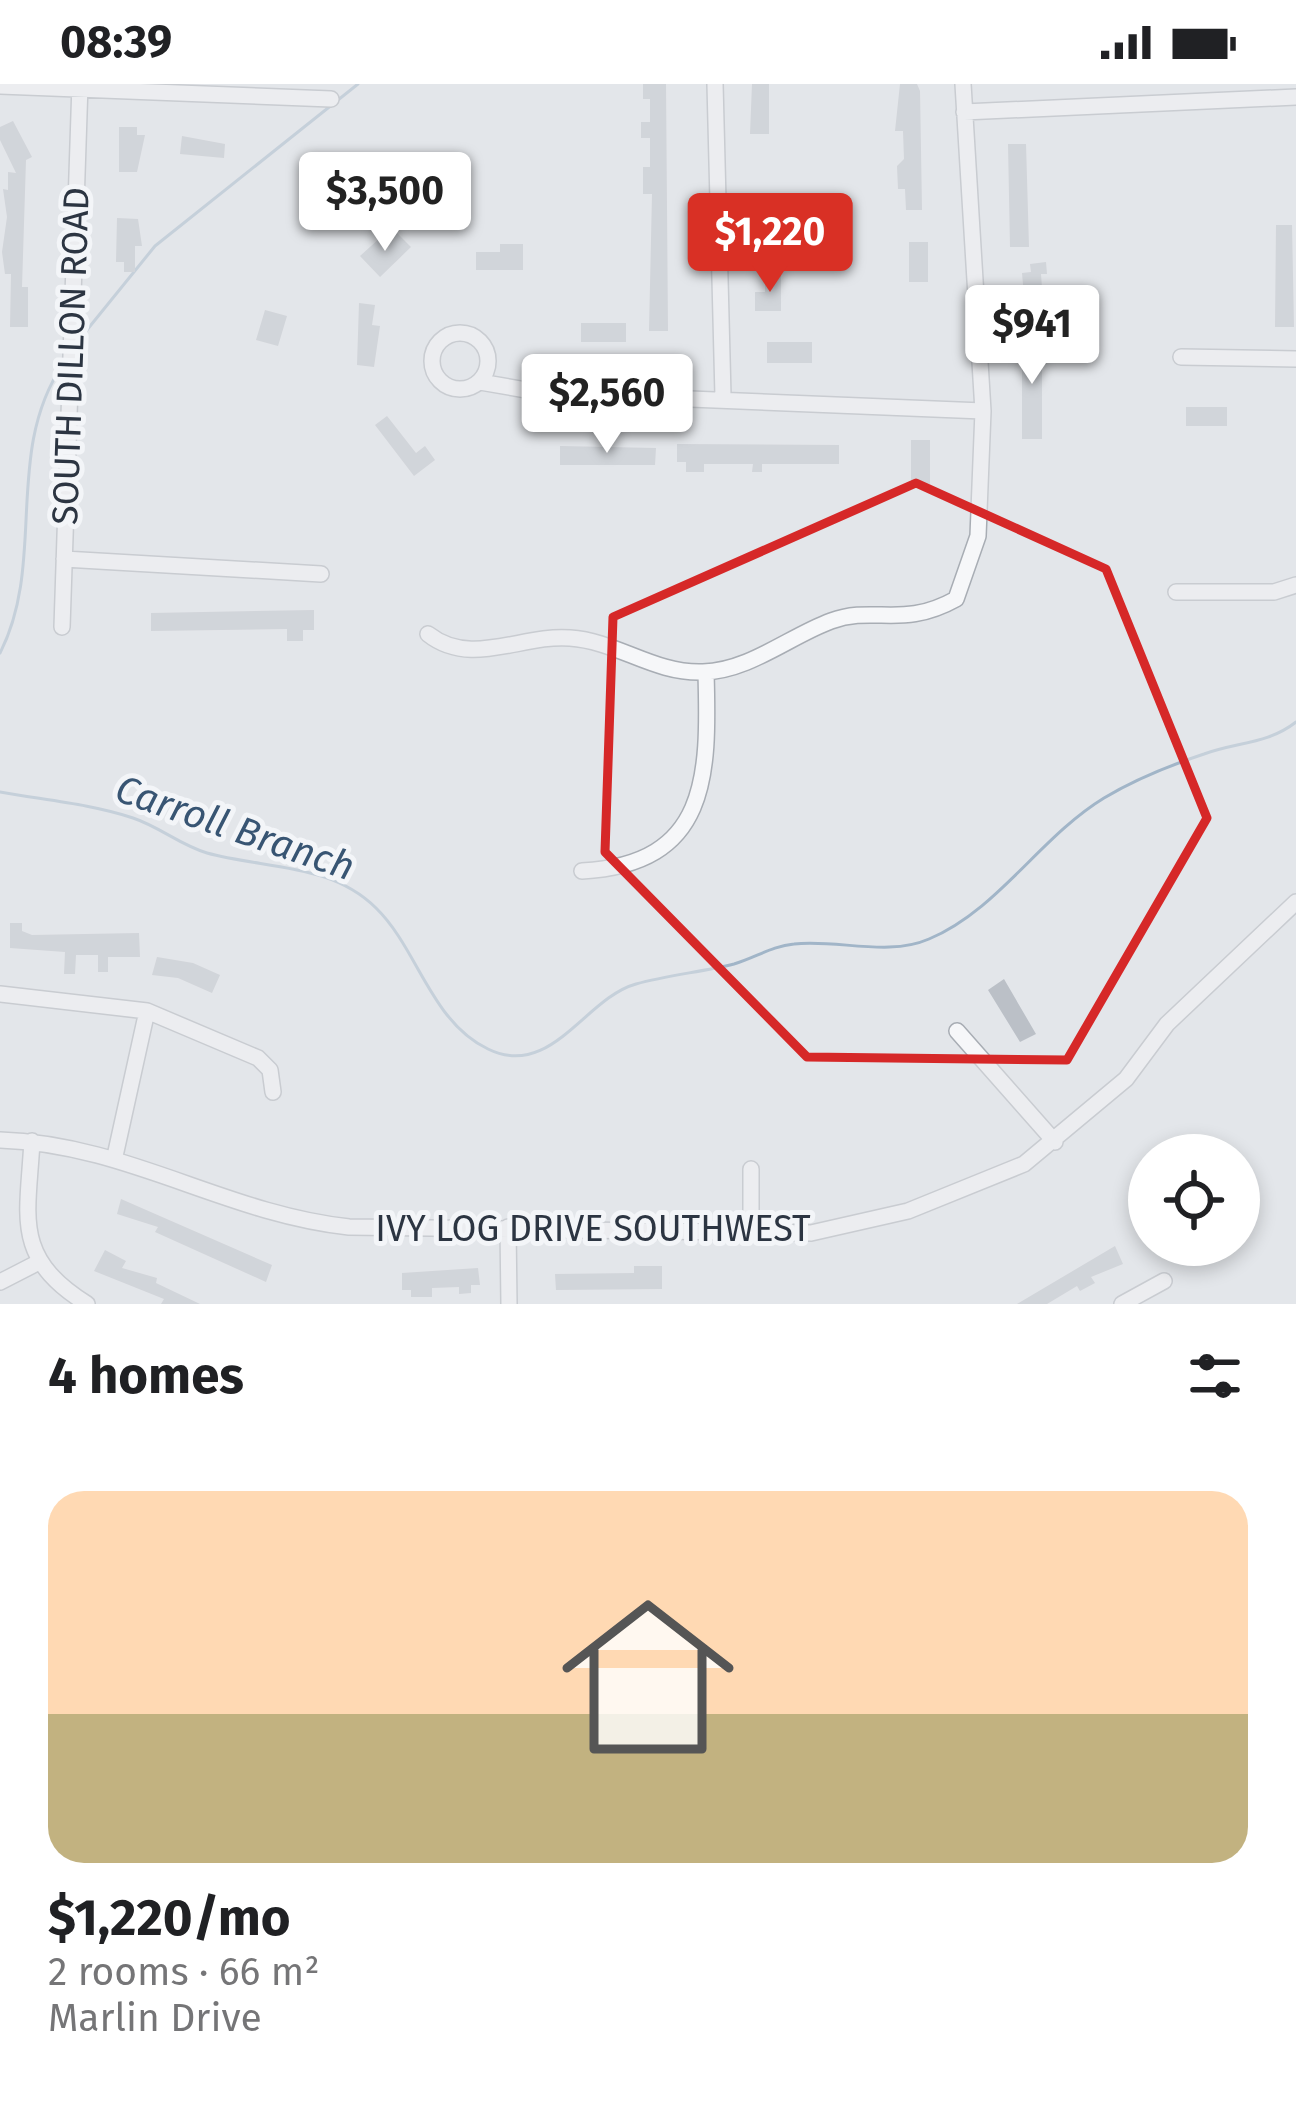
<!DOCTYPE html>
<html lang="en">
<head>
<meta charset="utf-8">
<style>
	body { margin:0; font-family:"Fira Sans",sans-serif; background:#f6f6f6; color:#202124; height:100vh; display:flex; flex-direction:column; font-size:45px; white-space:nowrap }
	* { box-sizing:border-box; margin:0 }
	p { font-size:39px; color:#757577 }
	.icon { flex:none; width:66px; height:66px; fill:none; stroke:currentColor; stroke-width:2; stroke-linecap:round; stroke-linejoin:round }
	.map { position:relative; height:1220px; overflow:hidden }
	.panel { display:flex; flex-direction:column; background:#fff; flex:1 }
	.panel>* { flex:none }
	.buttons { position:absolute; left:1128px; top:1050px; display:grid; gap:24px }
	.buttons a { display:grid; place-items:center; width:132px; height:132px; border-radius:50%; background:#fff; box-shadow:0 6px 18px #0003; font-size:60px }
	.price { position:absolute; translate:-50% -102px; padding:0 27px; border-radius:12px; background:#fff; color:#222; font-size:39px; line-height:78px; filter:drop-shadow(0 3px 6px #0008) }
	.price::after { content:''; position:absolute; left:50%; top:72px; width:36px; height:27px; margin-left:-18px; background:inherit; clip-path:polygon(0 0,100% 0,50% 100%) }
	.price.selected { background:#d93025; color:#fff }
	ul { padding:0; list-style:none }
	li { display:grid; align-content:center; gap:24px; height:636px; padding:0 48px }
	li+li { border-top:3px solid #e0e0e0 }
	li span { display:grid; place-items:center; height:372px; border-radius:36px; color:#555 }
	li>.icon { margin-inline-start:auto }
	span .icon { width:216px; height:216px; fill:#fffc; stroke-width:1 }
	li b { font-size:51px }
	h2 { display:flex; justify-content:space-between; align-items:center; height:144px; padding:0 48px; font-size:51px }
	.status { display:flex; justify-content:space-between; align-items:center; height:84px; padding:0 60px; background:#fff; direction:ltr }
	.status svg { height:33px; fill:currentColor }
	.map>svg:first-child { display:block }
</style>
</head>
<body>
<div class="status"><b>08:39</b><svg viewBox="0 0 49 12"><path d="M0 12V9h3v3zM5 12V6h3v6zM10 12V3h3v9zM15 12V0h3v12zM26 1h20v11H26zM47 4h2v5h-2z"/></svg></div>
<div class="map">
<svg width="1296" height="1220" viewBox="0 0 1296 1220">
	<rect width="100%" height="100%" fill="#e3e6ea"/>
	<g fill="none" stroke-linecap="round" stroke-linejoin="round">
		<path stroke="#a1b5c8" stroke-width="3" d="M78 257 155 162 358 0
			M0 569C47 477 3 369 63 280
			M0 708C44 716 91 720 133 734 160 743 180 761 207 769 265 785 331 779 376 824 418 865 431 938 488 965 551 996 585 914 636 900 668 891 702 888 734 880 755 874 772 862 794 860 837 855 888 873 929 855 998 826 1040 753 1104 714 1134 696 1171 681 1204 670 1237 658 1268 660 1296 638"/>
	</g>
	<path fill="#bbc0c7" d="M643 0H666L668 247H649L652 110H643V83H650V54H641V38H650V15H643Z
		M752 0H769V50H750Z
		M900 0H917L920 7 922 126H906L905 105H898L897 82 904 75 903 47H895Z
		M13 37 32 73 26 76 22 203H28V243H10L11 190H5L2 168 7 133 3 105 8 106V88L16 89 0 56V43Z
		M119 43H137V51H145L137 88H119Z
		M182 52 225 60 224 74 180 70Z
		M1008 60H1026L1029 163H1010Z
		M754 126H772V172H754Z
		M117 134 138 135 142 162H135V188H124V178H116Z
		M1276 141H1292L1294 243H1275Z
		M397 149 411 163 380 193 360 172 381 153 387 159Z
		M909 158H928V198H909Z
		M500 160H523V186H476V168H500Z
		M1046 178 1047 190H1041L1044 232 1026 234 1022 189 1031 188 1030 180Z
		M765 190H781V227H755V208H765Z
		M359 219 375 221 372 241 380 242 374 283 357 281Z
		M265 226 287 232 278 262 256 256Z
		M581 239H626V258H581Z
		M1022 251H1042V355H1022Z
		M767 258H812V279H767Z
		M1186 323H1227V342H1186Z
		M387 332 416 369 425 362 435 376 414 392 375 341Z
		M911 356H930V400H911Z
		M677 360 839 361V380H762V388H752L753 380H704V388H686V378H677Z
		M560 362 656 364 655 381H560Z
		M314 526V546H303V557H287V545L151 547V529Z
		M10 839H22V847L32 851 139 849 140 873H108V888H98V871H76L75 890H64L65 868 10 864Z
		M157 873 193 879 220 891 212 909 178 894 152 891Z
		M1004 895 1036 950 1020 958 988 906Z
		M121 1115 272 1181 266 1198 155 1148 158 1143 117 1130Z
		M1115 1162 1123 1180 1091 1193 1095 1199 1080 1207 1077 1202 1047 1220H1017Z
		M105 1166 126 1177 122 1184 157 1194 156 1199 200 1220H161L164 1215 94 1187Z
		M634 1182H662V1205L556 1206 555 1190 634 1189Z
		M478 1184 480 1201H471V1209L459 1210V1203L432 1204V1213H411V1206H402V1189Z"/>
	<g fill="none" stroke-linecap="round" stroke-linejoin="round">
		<g stroke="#a8adb4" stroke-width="18">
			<path id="minor" d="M715 0 723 312
				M0 2 331 15
				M964 28 1296 13
				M432 277a28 28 0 1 1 56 0a28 28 0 1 1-56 0Z
				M1181 273 1296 275
				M480 298 543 309 983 327
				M64 475 321 490
				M1176 508H1274L1296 501
				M62 543 80 0
				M428 550C471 584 522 550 570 554 617 557 654 590 703 588 749 587 790 552 831 537 875 521 902 545 956 515L978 452 983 327 963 0
				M582 787C709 780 709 692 706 589
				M0 910 147 927 258 974 270 986 273 1008
				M957 947 1055 1058
				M0 1056C127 1060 226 1130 349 1143L811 1149 908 1127 1024 1080 1126 995 1167 940 1296 818
				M32 1057C28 1133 12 1173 87 1220
				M115 1072 147 927
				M751 1085V1147
				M508 1143 509 1220
				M0 1198 39 1178
				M1122 1220 1164 1197"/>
		</g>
		<use href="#minor" stroke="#f6f7f9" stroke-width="15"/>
	</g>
	<path d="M0 0H1296V1220H0ZM916 399 1106 485 1207 734 1067 976 807 973 605 768 613 533Z" fill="#e3e6ea" fill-opacity=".55" fill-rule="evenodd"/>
	<path fill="none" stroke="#d62828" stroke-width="9" stroke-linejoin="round" d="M916 399 1106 485 1207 734 1067 976 807 973 605 768 613 533Z"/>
	<g text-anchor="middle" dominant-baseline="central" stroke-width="10" stroke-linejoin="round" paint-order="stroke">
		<g font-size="36" fill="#2c3542" stroke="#f3f5f8">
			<text transform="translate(71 272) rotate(-88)">SOUTH DILLON ROAD</text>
			<text x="593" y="1145">IVY LOG DRIVE SOUTHWEST</text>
		</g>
		<g font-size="39" font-style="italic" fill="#385573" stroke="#f3f5f8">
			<text transform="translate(235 744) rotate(19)">Carroll Branch</text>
		</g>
	</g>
</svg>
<div class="buttons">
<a><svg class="icon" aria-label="locate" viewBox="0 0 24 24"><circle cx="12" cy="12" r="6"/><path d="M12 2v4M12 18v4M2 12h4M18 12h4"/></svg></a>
</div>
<b class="price" style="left:385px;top:170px">$3,500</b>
<b class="price selected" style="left:770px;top:211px">$1,220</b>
<b class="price" style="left:1032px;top:303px">$941</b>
<b class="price" style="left:607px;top:372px">$2,560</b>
</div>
<section class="panel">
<h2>4 homes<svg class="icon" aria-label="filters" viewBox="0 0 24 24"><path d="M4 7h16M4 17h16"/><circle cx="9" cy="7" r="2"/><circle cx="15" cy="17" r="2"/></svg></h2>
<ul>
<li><span style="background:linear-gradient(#ffd9b3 60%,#c2b280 0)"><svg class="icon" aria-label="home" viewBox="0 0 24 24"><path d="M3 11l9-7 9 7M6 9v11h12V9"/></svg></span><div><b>$1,220/mo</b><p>2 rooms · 66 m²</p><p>Marlin Drive</p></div></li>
</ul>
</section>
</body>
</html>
